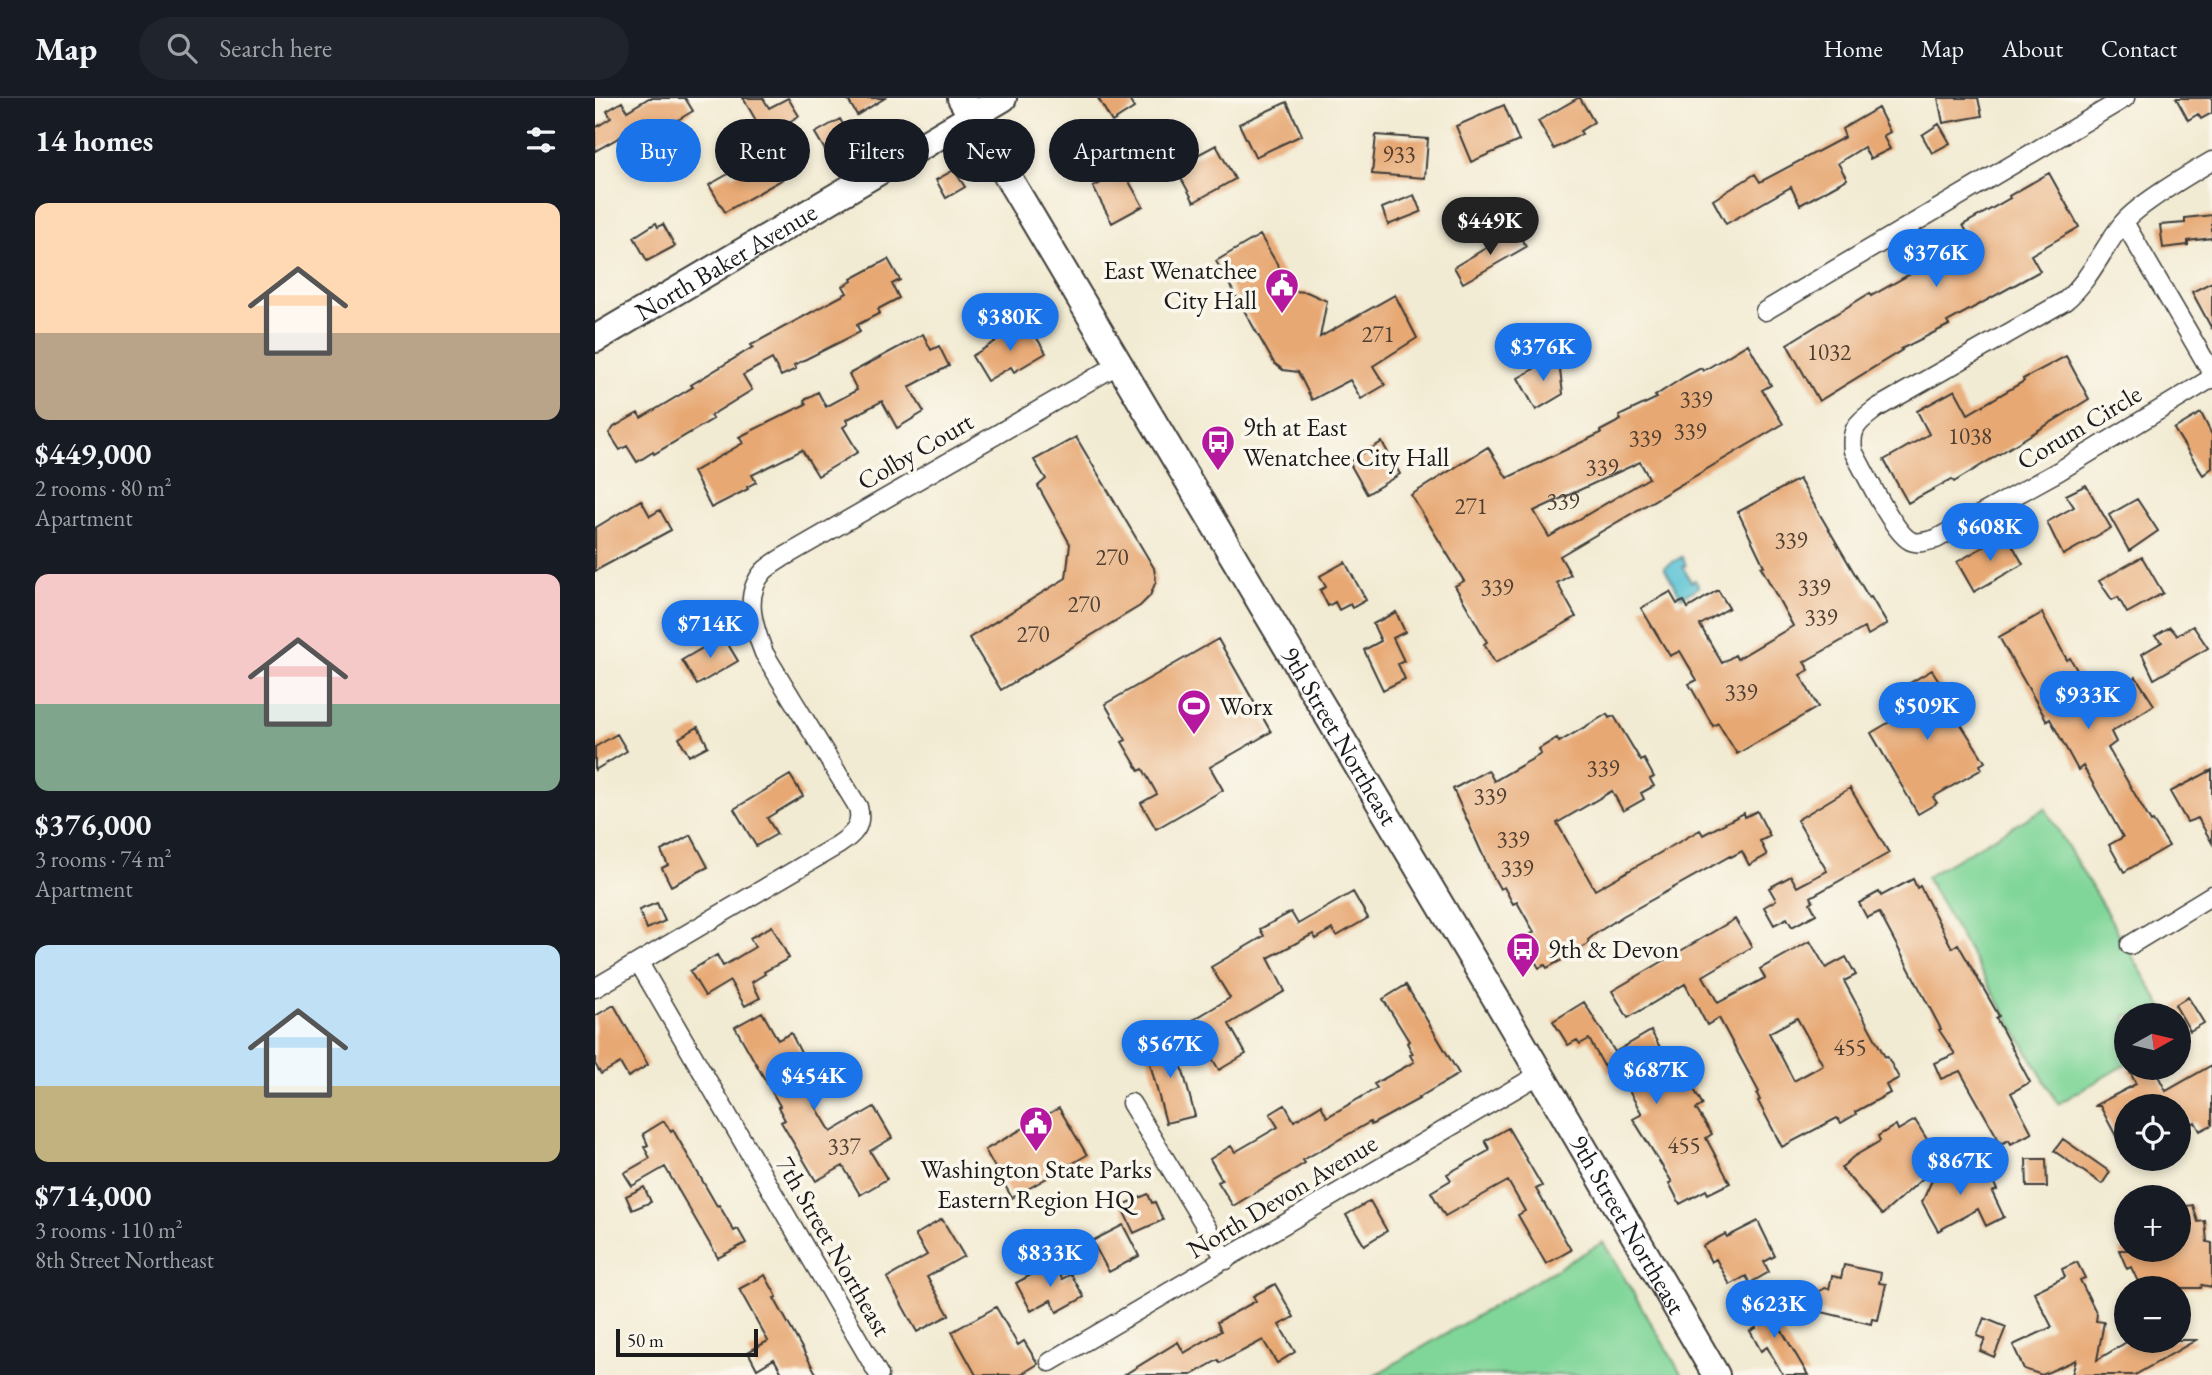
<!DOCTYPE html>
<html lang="en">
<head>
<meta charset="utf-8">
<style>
	body { margin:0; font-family:"EB Garamond",serif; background:#20242c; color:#f1f3f6; height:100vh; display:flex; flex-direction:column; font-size:26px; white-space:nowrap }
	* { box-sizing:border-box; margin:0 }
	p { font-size:23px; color:#9ea1a6 }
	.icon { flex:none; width:38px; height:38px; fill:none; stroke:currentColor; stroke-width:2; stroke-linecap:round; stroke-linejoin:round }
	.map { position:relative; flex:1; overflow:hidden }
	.side { display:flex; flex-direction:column; background:#171b24; width:595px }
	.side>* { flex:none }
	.hud { position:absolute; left:21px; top:21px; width:665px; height:63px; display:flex; gap:14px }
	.needle { width:46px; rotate:82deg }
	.buttons { position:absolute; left:1519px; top:905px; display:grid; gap:14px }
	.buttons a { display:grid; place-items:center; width:77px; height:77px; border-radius:50%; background:#171b24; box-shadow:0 4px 10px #0003; font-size:35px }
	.scale { position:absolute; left:21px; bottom:18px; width:142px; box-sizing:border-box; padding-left:7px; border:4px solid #1c1c1c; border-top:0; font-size:19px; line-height:24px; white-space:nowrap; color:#1c1c1c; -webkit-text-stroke:5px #fbf7ec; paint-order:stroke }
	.price { position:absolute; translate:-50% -60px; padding:0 16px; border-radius:24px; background:#1a73e8; color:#fff; font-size:23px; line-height:46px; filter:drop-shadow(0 2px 4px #0008) }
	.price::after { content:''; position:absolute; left:50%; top:42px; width:21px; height:16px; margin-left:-10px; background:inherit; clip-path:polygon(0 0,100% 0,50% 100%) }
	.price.selected { background:#222; color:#fff }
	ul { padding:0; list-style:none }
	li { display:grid; align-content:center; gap:14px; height:371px; padding:0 35px }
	li span { display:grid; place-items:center; height:217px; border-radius:14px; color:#555 }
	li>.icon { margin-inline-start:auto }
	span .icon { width:126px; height:126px; fill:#fffc; stroke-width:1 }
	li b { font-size:30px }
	h2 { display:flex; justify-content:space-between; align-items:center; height:84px; padding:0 35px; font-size:30px }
	.tag { padding:0 24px; border-radius:32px; background:#171b24; box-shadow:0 4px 10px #0003; font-size:24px; line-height:63px }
	.tag.selected { background:#1a73e8; color:#fff }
	header { display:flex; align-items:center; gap:42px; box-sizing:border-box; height:98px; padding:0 35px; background:#171b24; border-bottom:2px solid #363941 }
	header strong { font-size:33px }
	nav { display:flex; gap:38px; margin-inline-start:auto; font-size:24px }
	.search { width:490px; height:63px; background:#20242c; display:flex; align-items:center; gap:18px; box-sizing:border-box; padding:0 24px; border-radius:38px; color:#9ea1a6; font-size:26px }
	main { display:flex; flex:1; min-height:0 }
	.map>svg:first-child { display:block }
</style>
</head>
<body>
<header>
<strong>Map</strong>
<div class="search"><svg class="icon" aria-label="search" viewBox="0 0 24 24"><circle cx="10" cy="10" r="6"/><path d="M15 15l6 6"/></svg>Search here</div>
<nav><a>Home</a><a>Map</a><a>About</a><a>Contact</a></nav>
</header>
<main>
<section class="side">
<h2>14 homes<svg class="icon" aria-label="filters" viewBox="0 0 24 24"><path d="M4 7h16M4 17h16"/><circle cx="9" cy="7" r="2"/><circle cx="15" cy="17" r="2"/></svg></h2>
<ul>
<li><span style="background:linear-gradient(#ffd9b3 60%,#b9a48a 0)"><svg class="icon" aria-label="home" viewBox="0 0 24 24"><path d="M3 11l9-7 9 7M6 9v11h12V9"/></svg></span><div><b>$449,000</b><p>2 rooms · 80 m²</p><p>Apartment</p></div></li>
<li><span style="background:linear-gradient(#f6c9c9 60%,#7fa58c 0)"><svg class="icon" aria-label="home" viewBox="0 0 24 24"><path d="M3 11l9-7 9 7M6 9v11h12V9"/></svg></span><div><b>$376,000</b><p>3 rooms · 74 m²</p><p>Apartment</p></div></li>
<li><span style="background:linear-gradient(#bfe0f5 65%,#c2b280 0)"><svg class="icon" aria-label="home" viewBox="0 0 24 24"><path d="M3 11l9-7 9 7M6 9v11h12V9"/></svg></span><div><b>$714,000</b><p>3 rooms · 110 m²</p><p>8th Street Northeast</p></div></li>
</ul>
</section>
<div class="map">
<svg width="1617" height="1277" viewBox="0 0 1617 1277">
	<rect width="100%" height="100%" fill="#fbf7ec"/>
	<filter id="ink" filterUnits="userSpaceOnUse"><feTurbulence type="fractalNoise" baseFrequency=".0143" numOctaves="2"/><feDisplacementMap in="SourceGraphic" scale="14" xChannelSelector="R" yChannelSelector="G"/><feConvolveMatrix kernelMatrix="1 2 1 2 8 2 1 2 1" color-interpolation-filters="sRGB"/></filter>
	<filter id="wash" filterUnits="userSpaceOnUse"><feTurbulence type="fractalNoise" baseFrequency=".00686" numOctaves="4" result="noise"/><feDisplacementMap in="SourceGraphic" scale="28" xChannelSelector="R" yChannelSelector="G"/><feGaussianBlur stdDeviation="1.57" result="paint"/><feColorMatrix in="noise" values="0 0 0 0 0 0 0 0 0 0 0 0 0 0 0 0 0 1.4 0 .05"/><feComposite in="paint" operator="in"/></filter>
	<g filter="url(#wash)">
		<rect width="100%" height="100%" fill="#f2ebd3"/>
		<path fill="#80d699" stroke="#4e795a" stroke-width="2" d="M1450 710 1572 917H1531V966L1463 1006 1331 779Z
			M1008 1144 1087 1277H780Z"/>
		<path fill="#58c2d4" stroke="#3a6f78" stroke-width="2" d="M1087 459 1091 467 1088 469 1096 484 1100 482 1104 489 1086 499 1069 469Z"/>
		<g id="blocks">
			<path fill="#e7a873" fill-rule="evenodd" d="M54 0H90L98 13 66 32 77 52 63 60 48 36 31 46 27 38 0 53V30L16 20 12 13 27 4 32 13Z
				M148 0H168L174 10 193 0 204 18 170 38Z
				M252 0H290L262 17Z
				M503 0H533L539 10 517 24Z
				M983 0H985L999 24 985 33 987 36 959 51 943 23Z
				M1343 0H1383L1387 18 1348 25Z
				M1581 0H1617V15L1606 21 1603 16 1593 22Z
				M692 4 707 37 660 59 644 26Z
				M909 7 924 43 876 64 861 28Z
				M1283 10 1295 34 1288 38 1295 51 1275 61 1269 49 1243 65 1252 81 1205 107 1196 89 1131 126 1118 102 1160 76 1165 84 1250 39 1247 31Z
				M245 21 255 39 247 44 249 47 233 57 220 35Z
				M1344 26 1355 45 1337 55 1327 37Z
				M781 37 833 41 830 80 777 76Z
				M621 47 640 81 599 104 580 69Z
				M174 56 188 81 130 114 114 87 135 75 137 78Z
				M359 72 370 89 351 100 341 82Z
				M528 73 548 108 517 125 498 89Z
				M1454 75 1484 129 1436 157 1445 173 1352 224 1354 227 1306 251 1307 252 1224 303 1192 246 1275 195 1276 198 1331 167 1330 165 1374 138 1368 127 1415 100 1414 98Z
				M819 97 826 114 793 127 787 110Z
				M1617 117V140L1593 143V147L1568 150 1565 127 1590 125V120Z
				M61 125 63 129 68 126 80 148 52 163 39 139Z
				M921 132 931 149 868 185 859 169Z
				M665 137 698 193 712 194 732 203 725 239 800 197 822 240 778 268 790 287 766 301 755 282 717 302 703 274 688 272 679 265 621 163Z
				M293 161 305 182 297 186 304 200 283 211 285 215 262 227 265 234 199 267 201 271 186 278 177 261 148 277 157 292 115 318 118 321 59 356 58 354 42 364 32 348 25 352 14 335 19 329 43 315 46 320 98 289 96 287 158 249 156 247 252 195 248 188 257 183 256 181Z
				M1617 184V231L1597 194Z
				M432 224 451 255 419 274 416 269 392 283 377 258Z
				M328 236 336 252 344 248 354 268 314 289 329 314 302 330 287 303 251 322 253 326 248 329 263 354 223 378 207 352 157 377 161 384 152 389 153 391 116 410 98 374 148 345 144 339 211 306 209 302 223 294 231 309 262 292 254 276Z
				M1153 246 1176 287 1167 292 1188 326 965 458 976 477 962 485 981 519 900 565 889 546 892 544 860 488 869 483 816 397 893 349 912 380 1006 335 1005 333 1026 322 1024 318 1062 300 1060 298 1089 279 1106 270 1108 273ZM1045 364 1054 380 954 439 939 413Z
				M963 257 968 296 941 312 923 280Z
				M1471 258 1494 301 1359 384 1357 381 1313 405 1289 362 1334 336 1322 313 1360 292 1373 316 1429 283 1428 281Z
				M1606 315 1617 337V370L1608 377 1579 331Z
				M481 339 559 470 561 483 555 498 545 508 406 592 374 540 471 480 475 446 443 388 451 381 439 362Z
				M787 344 805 376 772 396 754 364Z
				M1204 381 1274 500 1276 499 1292 526 1273 537 1269 530 1209 564 1214 572 1205 577 1223 609 1142 656 1123 625 1118 628 1094 586 1102 582 1085 553 1075 558 1046 510 1075 494 1082 506 1089 503 1093 510 1123 492 1134 510 1105 527 1127 565 1140 557 1142 561 1198 528 1166 469 1169 468 1143 414Z
				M1491 387 1516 430 1468 457 1452 424 1479 409 1471 397Z
				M1542 401 1563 433 1534 453 1514 417Z
				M46 402 55 418 65 412 76 432 0 473V430Z
				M1411 436 1428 466 1379 494 1362 464Z
				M1547 459 1568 495 1532 515 1523 499 1517 502 1504 483Z
				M750 464 771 502 757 510 755 506 744 512 740 504 733 508 725 492 731 489 725 478Z
				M801 514 810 534 798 540 809 563 803 566 810 581 788 592 769 552 786 543 778 526Z
				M1447 515 1472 562 1475 560 1501 605 1541 579 1559 607 1516 634 1521 644 1513 650 1556 724 1558 723 1574 748 1529 774 1514 747 1528 739 1488 668 1483 672 1455 621 1452 623 1404 539Z
				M1598 528 1613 550 1559 581 1547 556 1567 544 1560 538 1575 529 1582 537Z
				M128 538 143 563 102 587 87 562Z
				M623 541 676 634 615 669 628 692 561 731 546 705 562 696 548 671 544 673 539 664 527 644 531 642 510 606Z
				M1337 572 1366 617 1362 620 1390 664 1385 667 1387 671 1338 699 1342 705 1323 716 1276 635 1308 616 1296 596Z
				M1012 616 1014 620 1019 618 1046 663 1049 661 1059 679 1055 681 1059 688 1046 695 1049 701 1028 713 1017 693 962 725 1000 792 1105 732 1108 737 1149 715 1150 719 1162 713 1175 738 1165 743 1172 757 1154 767 1147 753 1136 759 1135 758 1028 818 1000 836 993 842 994 845 969 861 952 870 950 867 944 870 927 842 939 834 922 804 918 806 909 789 905 791 895 773 858 691 893 672 899 683 946 656 944 651 962 640 964 644Z
				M103 629 113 648 94 658 84 640Z
				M22 636 32 653 0 672V649Z
				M1617 672V745L1603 720 1592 724 1575 694Z
				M195 677 208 698 172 720 182 736 161 748 139 711Z
				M1255 690 1294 755 1216 799 1218 803 1215 805 1221 816 1197 829 1192 820 1179 827 1169 809 1181 802 1174 790 1196 778 1202 789 1232 773 1202 722Z
				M96 737 113 769 76 788 67 770 73 767 66 753Z
				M1318 781 1322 790 1325 788 1357 850 1363 846 1404 918 1401 920 1435 984 1416 995 1437 1035 1416 1046 1414 1042 1406 1046 1365 973 1346 981 1339 965 1360 956 1344 932 1346 931 1284 814 1272 820 1264 805 1284 794 1286 798Z
				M758 794 773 820 742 838 737 831 721 841 718 836 673 860 690 893 634 926 651 956 624 972 598 928V922L635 900 616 869 669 838 665 831 696 814 703 826Z
				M62 805 70 823 52 831 44 812Z
				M1140 821 1157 849 1108 878 1123 905 1170 880 1165 871 1215 843 1231 870 1251 859 1261 877 1249 883 1290 959 1292 958 1304 980 1291 987 1295 995 1260 1014 1261 1016 1246 1025 1242 1020 1187 1049 1163 1003 1165 1002 1162 996 1164 994 1124 920 1112 927 1090 886 1033 920 1017 893ZM1202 920 1228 967 1199 983 1174 935Z
				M177 828 194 860 169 874 170 876 157 884 165 900 150 908 135 883 110 898 95 873 122 857 128 868 160 849 155 840Z
				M811 887 864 976 823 1000 824 1001 776 1027 775 1024 708 1062 710 1065 638 1108 623 1084 627 1082 615 1061 636 1048 640 1054 683 1029 675 1016 690 1007 699 1023 726 1007 732 1019 782 990 779 986 819 964 815 957 818 956 812 945 814 943 788 901Z
				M1593 899 1609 925 1595 933 1580 907Z
				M989 904 1020 954 1056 933 1066 951 1064 953 1088 993 1097 988 1108 1007 1101 1011 1117 1036 1111 1040 1135 1085 1113 1096 1111 1092 1085 1106 1074 1085 1077 1084 1038 1021 1047 1016 1021 970 1013 975 994 941 985 946 982 942 973 947 958 923Z
				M19 907 53 967 33 979 25 965 6 976 0 966V918Z
				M167 914 183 942 196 935 209 961 199 967 204 980 236 1034 279 1009 297 1040 275 1053 292 1081 265 1097 248 1068 221 1083 186 1024 190 1022 183 1009 185 1008 140 929Z
				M579 939 600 1018 571 1025 550 947Z
				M1617 967V1027L1605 1033 1600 1024 1596 1026 1586 1008H1531V1057L1505 1008H1499L1541 986 1533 970H1559L1571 993Z
				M464 1010 492 1057 417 1100 390 1052Z
				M1320 1022 1346 1064 1287 1117 1246 1070 1258 1059 1285 1043 1283 1038 1301 1027 1303 1032Z
				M69 1023 76 1034 78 1032 122 1108 124 1107 139 1133 143 1131 151 1145 123 1160 70 1069 37 1088 29 1075 55 1060 49 1049 53 1047 48 1036Z
				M913 1030 947 1088 941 1091 976 1152 951 1166 923 1117 930 1113 913 1083 850 1118 836 1094 856 1082 852 1076 895 1052 890 1043Z
				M1468 1041 1515 1074 1507 1086 1459 1053Z
				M1354 1061 1366 1081 1384 1072 1388 1080 1395 1077 1402 1092 1397 1094 1409 1119 1391 1128 1383 1111 1343 1133 1327 1104 1344 1067Z
				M1431 1061H1451L1452 1089H1432Z
				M49 1089 56 1104 37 1112 31 1098Z
				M553 1096 557 1105 560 1104 568 1122 539 1135 526 1108Z
				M775 1103 792 1133 769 1147 751 1117Z
				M1598 1107 1603 1124 1610 1123 1612 1144 1617 1145V1189L1607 1187 1606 1190H1546L1536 1169 1532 1171 1524 1152H1584V1109Z
				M347 1121 369 1158 332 1179 354 1217 322 1234 292 1180 332 1157 320 1137Z
				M1163 1123 1180 1158 1169 1164 1174 1174 1155 1185 1151 1178 1135 1187 1121 1161 1116 1164 1108 1148 1130 1136 1132 1139Z
				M528 1127 544 1158 514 1174 497 1143Z
				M1482 1164 1490 1180 1485 1182 1502 1216 1501 1223 1509 1224 1502 1262 1535 1242H1601L1540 1277H1477L1481 1262 1447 1277 1429 1271 1418 1247 1457 1229 1439 1194 1470 1179 1467 1171Z
				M458 1165 467 1181 476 1176 489 1199 462 1214 456 1202 436 1213 421 1185Z
				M1249 1167 1286 1175 1284 1185 1291 1186 1283 1222 1277 1221 1276 1226 1223 1213 1214 1218 1206 1203 1230 1190 1234 1191 1237 1178 1246 1180Z
				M170 1177 182 1199 179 1200 222 1277H188L179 1261 162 1271 153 1254 173 1243 144 1191Z
				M680 1186 699 1219 684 1227 700 1254 682 1265 668 1242 625 1265 623 1262 596 1277H529L583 1244 589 1255 626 1233 622 1224 661 1203 658 1198Z
				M1168 1201 1213 1277H1188L1172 1249 1166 1253 1155 1233 1161 1230 1150 1212Z
				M401 1209 423 1247 429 1243 443 1266 425 1277H381L357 1234Z
				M1389 1220 1411 1229 1399 1259 1385 1253 1390 1241 1382 1238Z"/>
		</g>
	</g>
	<g filter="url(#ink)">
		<use href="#blocks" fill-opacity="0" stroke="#3c3b37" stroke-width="2"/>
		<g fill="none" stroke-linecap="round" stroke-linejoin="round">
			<g stroke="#3c3b37" stroke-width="21">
				<path id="street" d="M1617 63C1593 77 1545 105 1528 125 1507 151 1496 181 1470 203L1282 310C1264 324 1255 328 1258 353 1269 372 1297 432 1314 442 1321 447 1333 443 1341 441L1464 373 1617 280
					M1529 124 1617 275
					M1170 213 1530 0
					M1535 847 1617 797
					M44 865 284 1277
					M0 890 243 747C258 737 268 728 263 709L169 555C159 530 147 497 169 473 174 468 181 464 187 460L524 266
					M536 1005 631 1162
					M455 1264 945 976"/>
			</g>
			<g stroke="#3c3b37" stroke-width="30">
				<g id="secondary">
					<path id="s1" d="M366 0 916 926 1121 1277"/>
					<path id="s2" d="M0 241 408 0"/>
				</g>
			</g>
			<use href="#street" stroke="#fff" stroke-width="18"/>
			<use href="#secondary" stroke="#fff" stroke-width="26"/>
		</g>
	</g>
	<defs>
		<g id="civic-pin" transform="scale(1.75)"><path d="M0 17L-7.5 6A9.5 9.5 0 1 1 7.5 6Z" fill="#b5179e" stroke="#fbf7ec"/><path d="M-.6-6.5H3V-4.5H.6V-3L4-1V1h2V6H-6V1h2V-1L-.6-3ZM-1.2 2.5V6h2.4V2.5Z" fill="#fff"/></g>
		<g id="bus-pin" transform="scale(1.75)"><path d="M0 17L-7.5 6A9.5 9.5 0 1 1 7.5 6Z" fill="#b5179e" stroke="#fbf7ec"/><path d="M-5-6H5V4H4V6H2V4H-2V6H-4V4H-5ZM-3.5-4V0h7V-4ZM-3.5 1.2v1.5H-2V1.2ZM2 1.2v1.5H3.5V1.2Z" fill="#fff"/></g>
		<g id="stadium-pin" transform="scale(1.75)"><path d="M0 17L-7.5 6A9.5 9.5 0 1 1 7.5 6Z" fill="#b5179e" stroke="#fbf7ec"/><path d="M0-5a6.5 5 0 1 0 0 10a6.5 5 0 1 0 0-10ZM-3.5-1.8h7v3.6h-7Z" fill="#fff"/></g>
	</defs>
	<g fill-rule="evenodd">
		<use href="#civic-pin" x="687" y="187"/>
		<use href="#bus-pin" x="623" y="344"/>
		<use href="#stadium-pin" x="599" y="608"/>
		<use href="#bus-pin" x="928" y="851"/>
		<use href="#civic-pin" x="441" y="1025"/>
	</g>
	<g text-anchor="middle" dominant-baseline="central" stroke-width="7" stroke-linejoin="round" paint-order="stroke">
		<g font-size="23" fill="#4f3f32">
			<text x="804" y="56">933</text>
			<text x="783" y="236">271</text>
			<text x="1234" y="254">1032</text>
			<text x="1101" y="301">339</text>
			<text x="1095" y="333">339</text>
			<text x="1375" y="338">1038</text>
			<text x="1050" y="340">339</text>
			<text x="1007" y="369">339</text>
			<text x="968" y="403">339</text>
			<text x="876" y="408">271</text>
			<text x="1196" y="442">339</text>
			<text x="517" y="459">270</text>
			<text x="902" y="489">339</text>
			<text x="1219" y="489">339</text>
			<text x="489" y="506">270</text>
			<text x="1226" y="519">339</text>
			<text x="438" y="536">270</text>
			<text x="1146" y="594">339</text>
			<text x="1008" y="670">339</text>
			<text x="895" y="698">339</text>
			<text x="918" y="741">339</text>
			<text x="922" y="770">339</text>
			<text x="1255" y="949">455</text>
			<text x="1089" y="1047">455</text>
			<text x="249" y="1048">337</text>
		</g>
		<g font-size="26" fill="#1c1c1c" stroke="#fbf7ec">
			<text stroke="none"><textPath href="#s2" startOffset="152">North Baker Avenue</textPath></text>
			<text transform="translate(1484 329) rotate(-31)">Corum Circle</text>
			<text transform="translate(320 353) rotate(-30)">Colby Court</text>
			<text stroke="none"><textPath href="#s1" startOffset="742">9th Street Northeast</textPath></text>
			<text transform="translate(687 1098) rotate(-31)">North Devon Avenue</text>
			<text stroke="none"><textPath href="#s1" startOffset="1309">9th Street Northeast</textPath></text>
			<text transform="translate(239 1148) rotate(60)">7th Street Northeast</text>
		</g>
		<g font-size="26" fill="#1c1c1c" stroke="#fbf7ec" text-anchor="start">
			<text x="662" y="172" text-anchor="end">East Wenatchee<tspan x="662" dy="30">City Hall</tspan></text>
			<text x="648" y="329">9th at East<tspan x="648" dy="30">Wenatchee City Hall</tspan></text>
			<text x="624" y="608">Worx</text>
			<text x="953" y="851">9th &amp; Devon</text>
			<text x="441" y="1071" text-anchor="middle">Washington State Parks<tspan x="441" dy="30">Eastern Region HQ</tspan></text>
		</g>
	</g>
</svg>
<div class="buttons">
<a><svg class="needle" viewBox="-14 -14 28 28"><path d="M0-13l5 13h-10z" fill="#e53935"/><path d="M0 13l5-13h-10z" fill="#9ea1a6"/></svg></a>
<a><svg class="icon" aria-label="locate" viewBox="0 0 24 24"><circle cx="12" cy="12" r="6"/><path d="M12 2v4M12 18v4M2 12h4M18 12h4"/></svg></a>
<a>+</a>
<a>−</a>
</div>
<div class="scale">50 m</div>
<b class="price selected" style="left:895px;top:159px">$449K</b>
<b class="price" style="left:1341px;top:191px">$376K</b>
<b class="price" style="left:415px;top:255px">$380K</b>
<b class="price" style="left:948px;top:285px">$376K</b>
<b class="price" style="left:1395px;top:465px">$608K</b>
<b class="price" style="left:115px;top:562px">$714K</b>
<b class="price" style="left:1493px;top:633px">$933K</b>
<b class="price" style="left:1332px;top:644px">$509K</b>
<b class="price" style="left:575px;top:982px">$567K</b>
<b class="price" style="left:1061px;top:1008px">$687K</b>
<b class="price" style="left:219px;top:1014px">$454K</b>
<b class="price" style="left:1365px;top:1099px">$867K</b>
<b class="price" style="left:455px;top:1191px">$833K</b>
<b class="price" style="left:1179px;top:1242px">$623K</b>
<div class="hud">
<a class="tag selected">Buy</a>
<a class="tag">Rent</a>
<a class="tag">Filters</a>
<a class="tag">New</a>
<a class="tag">Apartment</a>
</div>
</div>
</main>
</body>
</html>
